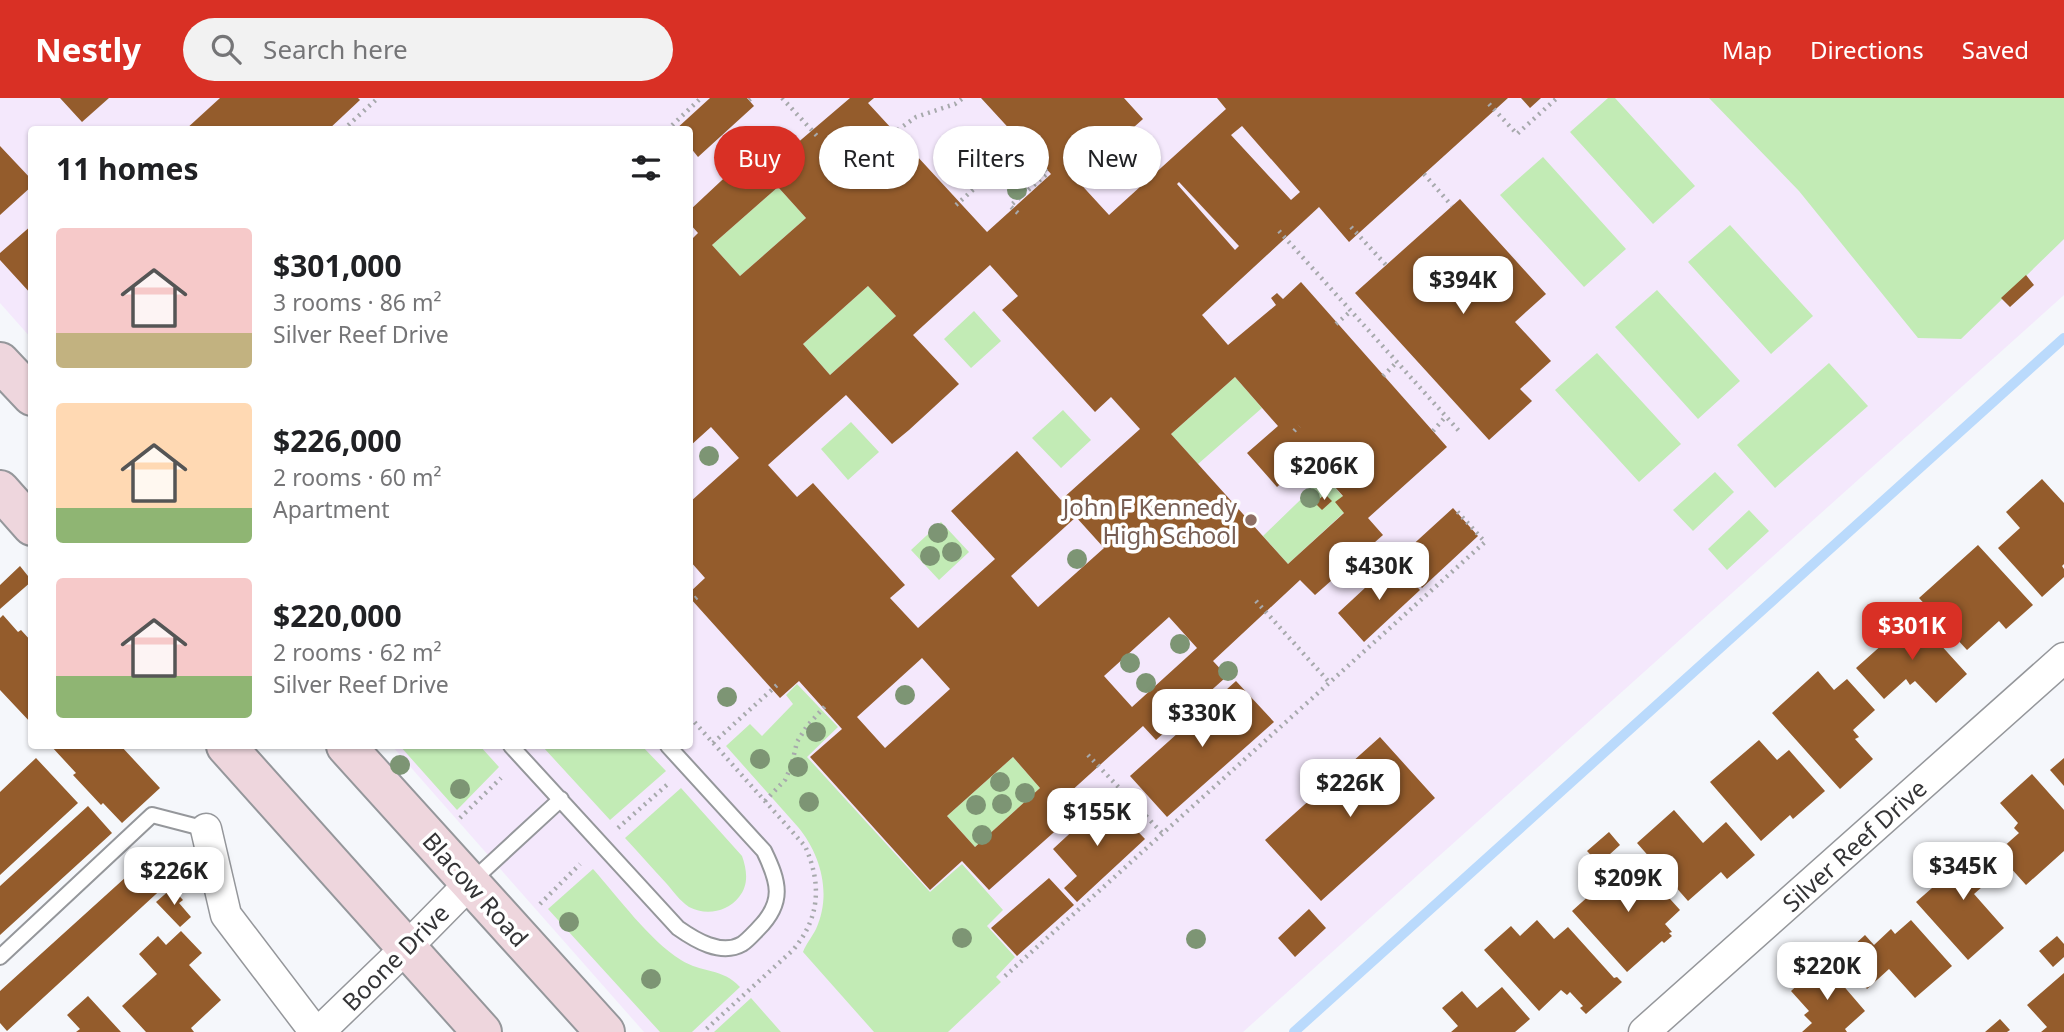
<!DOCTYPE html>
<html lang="en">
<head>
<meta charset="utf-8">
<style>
	body { margin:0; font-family:"Noto Sans",sans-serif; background:#f2f2f2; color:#202124; height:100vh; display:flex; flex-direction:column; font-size:26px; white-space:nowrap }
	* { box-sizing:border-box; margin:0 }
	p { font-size:23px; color:#757577 }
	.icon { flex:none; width:38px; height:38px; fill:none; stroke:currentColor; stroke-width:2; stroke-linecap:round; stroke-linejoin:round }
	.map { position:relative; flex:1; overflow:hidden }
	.drawer { position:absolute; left:28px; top:28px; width:665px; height:623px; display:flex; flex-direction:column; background:#fff; border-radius:7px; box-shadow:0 2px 5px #0004 }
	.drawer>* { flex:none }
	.guide { position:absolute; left:714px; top:28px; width:665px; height:63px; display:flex; gap:14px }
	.price { position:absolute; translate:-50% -60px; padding:0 16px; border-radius:14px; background:#fff; color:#222; font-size:23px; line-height:46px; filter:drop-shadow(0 2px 4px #0008) }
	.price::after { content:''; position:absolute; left:50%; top:42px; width:21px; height:16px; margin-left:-10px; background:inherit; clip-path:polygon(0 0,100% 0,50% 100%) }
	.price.on { background:#d93025; color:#fff }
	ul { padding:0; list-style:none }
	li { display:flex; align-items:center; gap:21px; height:175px; padding:0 28px }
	li span { display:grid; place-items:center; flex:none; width:196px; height:140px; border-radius:7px; color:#555 }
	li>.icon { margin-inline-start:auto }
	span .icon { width:84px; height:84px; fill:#fffc; stroke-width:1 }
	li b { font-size:30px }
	h2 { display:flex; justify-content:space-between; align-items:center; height:84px; padding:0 28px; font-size:30px }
	.chip { padding:0 24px; border-radius:32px; background:#fff; box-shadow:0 2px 5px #0004; font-size:24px; line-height:63px }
	.chip.on { background:#d93025; color:#fff }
	header { display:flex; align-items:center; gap:42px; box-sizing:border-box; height:98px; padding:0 35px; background:#d93025; color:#fff }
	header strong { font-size:33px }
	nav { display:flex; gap:38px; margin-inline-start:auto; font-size:24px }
	.search { width:490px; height:63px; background:#f2f2f2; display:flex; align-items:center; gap:18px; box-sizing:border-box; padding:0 24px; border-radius:38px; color:#757577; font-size:26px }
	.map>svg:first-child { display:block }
</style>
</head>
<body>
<header>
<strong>Nestly</strong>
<div class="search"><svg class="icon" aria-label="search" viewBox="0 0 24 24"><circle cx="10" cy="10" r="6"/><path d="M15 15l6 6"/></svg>Search here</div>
<nav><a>Map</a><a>Directions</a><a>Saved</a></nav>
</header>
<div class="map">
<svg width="2064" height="934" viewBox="0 0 2064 934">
	<rect width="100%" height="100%" fill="#f5f7fb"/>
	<path fill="#f4e8fc" d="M0 0H2064V197L1243 934H644L392 648H690V32H32L31 240 0 205Z"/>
	<path fill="#c2ebb5" d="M1608 0H1615L1695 88 1653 126 1570 34Z
		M1709 0H2064V141L1961 241 1918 240 1799 93Z
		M1543 59 1626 151 1584 189 1500 97Z
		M778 89 806 120 740 178 712 147Z
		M1730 127 1813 218 1771 256 1688 164Z
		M868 188 896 218 830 277 803 246Z
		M1657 192 1740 283 1698 321 1615 229Z
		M974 213 1001 243 971 270 944 241Z
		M1597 255 1681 346 1639 384 1555 292Z
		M1829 265 1868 308 1775 390 1737 347Z
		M1235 279 1262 310 1198 366 1171 336Z
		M1063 312 1091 342 1061 370 1032 340Z
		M851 324 879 354 848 382 821 351Z
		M1715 374 1734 394 1693 433 1673 412Z
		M1325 378 1351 408 1288 466 1263 438Z
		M1749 412 1769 433 1727 472 1708 451Z
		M941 424 969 454 939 482 911 452Z
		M797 586 838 629 807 659 930 794 962 766 1003 812 987 828 1015 859 996 879 1001 884 948 934H874L803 854C806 846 812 839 816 831 832 796 821 757 798 729L726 648 750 626 762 638 793 606 786 597Z
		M400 648H480L499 669 457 712Z
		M545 648H642L666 673 610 722 543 649Z
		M1013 659 1040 690 975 749 947 718Z
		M681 690 742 758C747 772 749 787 739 799 727 814 706 818 689 809 680 803 673 793 666 785 652 770 639 755 625 740Z
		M593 771C619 800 649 842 681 862 701 875 723 870 740 889L692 934H660L548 811Z
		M751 900 781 934H714Z"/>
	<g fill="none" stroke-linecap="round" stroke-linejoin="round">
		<path stroke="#badafc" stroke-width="10" d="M1294 934 2064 240"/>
	</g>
	<path fill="#945c2c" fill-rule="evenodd" d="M60 0H109L82 24Z
		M220 0H358L360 2 328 32H185Z
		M710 0H747L754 8 698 59 690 49V32H675Z
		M850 0H874L868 5 987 134 1051 76 981 0H1124L1143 21 1076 81 1109 117 1226 11 1217 0H1508L1349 144 1319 109 1202 217 1228 247 1276 207 1271 200 1277 195 1283 201 1301 184 1447 349 1368 420 1383 437 1315 497 1300 482 1213 563 1227 578 1225 580 1156 642 1143 628 1058 705 1071 719 989 792 962 763 930 792 810 659 842 631 799 583 780 600 690 500V494L705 480 690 463V404L739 360 711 329 690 348V143L698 135 690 126V112L752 54 768 70ZM1242 28 1300 94 1291 102 1231 37ZM1179 84 1239 148 1235 152 1177 86ZM778 89 806 120 740 178 712 147ZM990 167 1018 198 1002 212 1095 314 1111 299 1140 331 1061 402 1017 353 951 413 995 461 918 530 890 500 905 487 813 385 797 399 768 367 846 297 892 346 909 332 959 286 913 237ZM868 188 896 218 830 277 803 246ZM1235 279 1278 328 1247 355 1277 389 1309 360 1343 398 1335 404 1344 415 1288 466 1171 336ZM1076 419 1104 450 1038 509 1011 478ZM1169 519 1197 550 1132 609 1104 578ZM922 560 950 591 885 650 857 619ZM1013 659 1040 690 975 749 947 718Z
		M1521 0H1541L1530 10Z
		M0 48 32 82V88L0 117Z
		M1460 101 1546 196 1515 224 1551 263 1520 291 1532 303 1489 342 1355 195Z
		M32 127V197L0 162V155Z
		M2026 177 2034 187 2010 209 2001 200Z
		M2042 381 2064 405V466L2062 468 2064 471V479L2042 499 1998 450 2020 430 2006 414Z
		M1325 396 1332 403 1322 412 1315 405Z
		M1453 410 1478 438 1422 490 1396 462Z
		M1978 447 2033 507 2006 531 1999 523 1967 552 1919 500Z
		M1394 463 1420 492 1364 544 1338 515Z
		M20 468 32 483 0 511V487Z
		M1910 513 1967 576 1936 605 1915 583 1910 587 1906 581 1884 601 1856 570 1893 537 1888 532Z
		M3 517 18 534 21 532 32 544V626L0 592V520Z
		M1818 573 1834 592 1847 581 1875 612 1853 632 1859 639 1855 641 1873 661 1840 691 1772 615Z
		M1236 583 1274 624 1167 719 1130 678Z
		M1380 639 1435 700 1321 803 1265 742Z
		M1759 642 1777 662 1789 652 1825 693 1793 721 1790 717 1761 743 1710 684Z
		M51 648H121L160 690 122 725 103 705 101 707 73 677 76 675Z
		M36 660 78 705 0 777V694Z
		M2064 660V688L2050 672Z
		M2032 676 2064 712V753L2026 787 1991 748 1995 745 2001 751 2019 735 2014 730 2018 725 2000 705Z
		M1107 701 1145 741 1077 804 1064 790 1077 778 1053 751Z
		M88 708 112 735 0 837V788Z
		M1674 712 1703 745 1726 724 1755 757 1727 781 1721 774 1688 803 1637 745Z
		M1609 734 1620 747 1599 766 1587 753Z
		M1970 744 1998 775 1974 796 2004 830 1968 862 1916 804 1948 776 1942 768Z
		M158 750 180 774 7 933 0 925V893Z
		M1632 759 1680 812 1665 826 1672 834 1669 835 1672 838 1664 845 1662 843 1627 874 1572 813Z
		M1049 780 1074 807 1017 858 991 830Z
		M172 790 183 802 179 805 191 819 180 829 156 804Z
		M1309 811 1326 830 1295 859 1278 840Z
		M1537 822 1554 841 1568 829 1614 880 1617 879 1622 884 1586 916 1580 910 1583 908 1570 894 1567 897 1561 892 1539 913 1484 852 1511 828 1520 838Z
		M1911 822 1952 868 1915 900 1889 871 1867 891 1840 860 1865 837 1874 847 1891 831 1895 836Z
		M181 833 202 855 189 867 221 902 191 930 194 934H146L122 908 157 876 139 856 158 838 166 847Z
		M2057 838 2064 846V859L2053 869 2039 853Z
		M1823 864 1865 913 1845 931 1847 934H1802L1812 925 1804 917 1809 913 1791 893Z
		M2064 875V934H2041L2047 929 2027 907Z
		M1502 889 1530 921 1515 934H1451L1458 928 1442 910 1462 893 1477 910Z
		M88 898 121 934H76L80 931 67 917Z
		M2000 921 2010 932 2007 934H1985Z"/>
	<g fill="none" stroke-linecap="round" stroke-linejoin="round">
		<g stroke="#95979b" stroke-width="18">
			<path id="lane" d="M511 648 678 830C695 842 721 858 742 846 748 842 753 836 758 831 785 804 779 784 764 753L668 648
				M472 783 561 701
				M0 859 152 717 206 731"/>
		</g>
		<g stroke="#95979b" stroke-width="33">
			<path id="street" d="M206 731 226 817 315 934
				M319 934 406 850 470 785
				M1644 934 2064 560"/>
		</g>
		<g stroke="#95979b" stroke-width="42">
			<path id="secondary" d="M0 264 32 298
				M0 392 32 428
				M226 648 482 934
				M346 648 605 934"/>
		</g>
		<path stroke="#a7a9ac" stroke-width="4.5" stroke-dasharray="2 5" stroke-linecap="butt" d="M782 0 818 39
			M749 2 752 0
			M1489 6 1517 36 1557 0
			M1019 31 1013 37 1048 75 1010 108 1020 117
			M343 32 378 0
			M667 32 701 0
			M892 36 916 19 955 6 963 0
			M1424 76 1452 108
			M956 107 975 90 996 49 1013 37
			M1351 129 1386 167
			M1279 133 1460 334
			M1336 226 1351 213
			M1383 278 1397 264
			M1294 333 1299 328
			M1433 333 1446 318
			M1256 503 1329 584
			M690 505 697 499
			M690 619 805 748C822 786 820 820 793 852L703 934
			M713 645 777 587
			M1088 657 1163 736
			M765 703 785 682 791 669 797 644 807 628 828 605
			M460 720 501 680
			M618 730 669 685
			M540 806 580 766
			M1005 878 1485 444 1455 411"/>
		<use href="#lane" stroke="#fff" stroke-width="14"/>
		<use href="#street" stroke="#fff" stroke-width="30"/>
		<use href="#secondary" stroke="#eed6dd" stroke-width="38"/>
	</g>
	<g fill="#7d9574">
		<circle cx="1017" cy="92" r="10"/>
		<circle cx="709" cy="358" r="10"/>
		<circle cx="1310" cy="400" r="10"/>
		<circle cx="938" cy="435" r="10"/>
		<circle cx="952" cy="454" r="10"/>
		<circle cx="930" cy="458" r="10"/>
		<circle cx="1077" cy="461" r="10"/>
		<circle cx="1180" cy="546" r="10"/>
		<circle cx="1130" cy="565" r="10"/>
		<circle cx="1228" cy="573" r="10"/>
		<circle cx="1146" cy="585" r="10"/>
		<circle cx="905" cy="597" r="10"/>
		<circle cx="727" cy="599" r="10"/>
		<circle cx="816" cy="634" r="10"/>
		<circle cx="760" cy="661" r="10"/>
		<circle cx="400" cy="667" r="10"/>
		<circle cx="798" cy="669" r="10"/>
		<circle cx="1000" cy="684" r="10"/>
		<circle cx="460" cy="691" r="10"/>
		<circle cx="1025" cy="695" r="10"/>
		<circle cx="809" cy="704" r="10"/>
		<circle cx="1002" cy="706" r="10"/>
		<circle cx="976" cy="707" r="10"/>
		<circle cx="982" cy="737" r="10"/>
		<circle cx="569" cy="824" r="10"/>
		<circle cx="962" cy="840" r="10"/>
		<circle cx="1196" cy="841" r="10"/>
		<circle cx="651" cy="881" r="10"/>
	</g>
	<circle fill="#8d6e63" stroke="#fff" stroke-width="2.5" cx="1251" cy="422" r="7"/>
	<g text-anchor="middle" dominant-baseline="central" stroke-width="7" stroke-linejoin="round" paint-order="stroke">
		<g font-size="24" fill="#785e54" stroke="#fff" text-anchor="end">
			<text x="1237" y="408">John F Kennedy<tspan x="1237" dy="28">High School</tspan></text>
		</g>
		<g font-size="24" fill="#343436" stroke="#fff">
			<text transform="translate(1854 747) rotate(-42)">Silver Reef Drive</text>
			<text transform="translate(476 791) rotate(48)">Blacow Road</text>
			<text transform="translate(395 859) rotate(-45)">Boone Drive</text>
		</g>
	</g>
</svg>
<b class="price" style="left:1463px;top:218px">$394K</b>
<b class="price" style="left:1324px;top:404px">$206K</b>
<b class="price" style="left:1379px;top:504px">$430K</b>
<b class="price on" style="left:1912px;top:564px">$301K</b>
<b class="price" style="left:1202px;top:651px">$330K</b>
<b class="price" style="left:1350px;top:721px">$226K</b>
<b class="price" style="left:1097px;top:750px">$155K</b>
<b class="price" style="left:1963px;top:804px">$345K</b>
<b class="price" style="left:174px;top:809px">$226K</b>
<b class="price" style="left:1628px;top:816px">$209K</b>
<b class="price" style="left:1827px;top:904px">$220K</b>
<div class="guide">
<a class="chip on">Buy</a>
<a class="chip">Rent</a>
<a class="chip">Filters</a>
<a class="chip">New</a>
</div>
<section class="drawer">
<h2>11 homes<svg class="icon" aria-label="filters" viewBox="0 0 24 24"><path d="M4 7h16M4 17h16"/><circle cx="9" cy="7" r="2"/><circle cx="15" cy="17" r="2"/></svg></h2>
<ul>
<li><span style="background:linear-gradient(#f6c9c9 75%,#c2b280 0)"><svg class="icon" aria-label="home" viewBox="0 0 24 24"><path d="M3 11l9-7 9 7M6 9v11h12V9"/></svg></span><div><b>$301,000</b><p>3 rooms · 86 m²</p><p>Silver Reef Drive</p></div></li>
<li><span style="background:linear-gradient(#ffd9b3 75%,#8fb573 0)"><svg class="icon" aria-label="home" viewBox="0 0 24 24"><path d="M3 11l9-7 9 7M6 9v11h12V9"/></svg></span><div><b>$226,000</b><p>2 rooms · 60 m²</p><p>Apartment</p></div></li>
<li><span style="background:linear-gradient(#f6c9c9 70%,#8fb573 0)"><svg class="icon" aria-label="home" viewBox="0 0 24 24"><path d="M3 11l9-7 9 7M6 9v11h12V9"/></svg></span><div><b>$220,000</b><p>2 rooms · 62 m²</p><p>Silver Reef Drive</p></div></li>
</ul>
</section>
</div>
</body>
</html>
